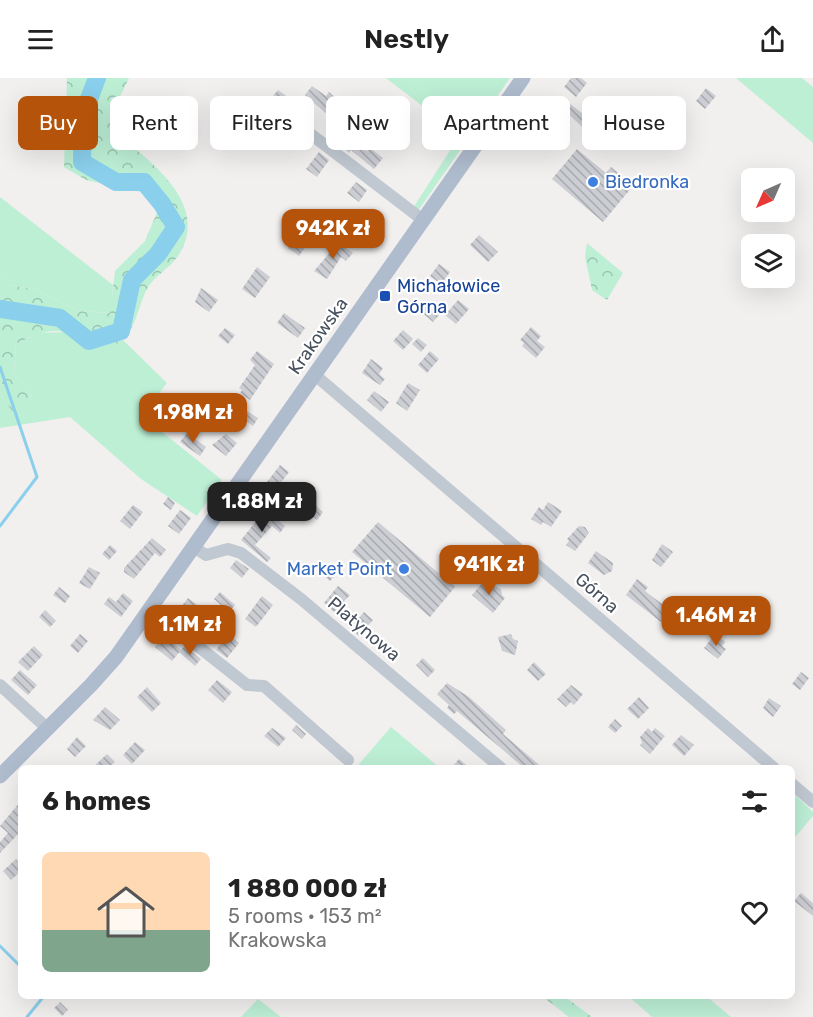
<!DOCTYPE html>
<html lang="en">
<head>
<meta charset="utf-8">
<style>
	body { margin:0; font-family:Rubik,sans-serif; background:#f6f6f6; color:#222; height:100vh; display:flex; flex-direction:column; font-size:22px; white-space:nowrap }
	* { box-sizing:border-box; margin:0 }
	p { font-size:20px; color:#767676 }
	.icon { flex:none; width:33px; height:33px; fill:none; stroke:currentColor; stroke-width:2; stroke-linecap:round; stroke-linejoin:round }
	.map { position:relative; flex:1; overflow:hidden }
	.details { position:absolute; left:18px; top:687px; width:777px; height:234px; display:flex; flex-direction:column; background:#fff; border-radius:9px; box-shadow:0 6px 24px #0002 }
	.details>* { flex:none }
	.banner { position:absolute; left:18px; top:18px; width:777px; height:54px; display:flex; gap:12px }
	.needle { width:39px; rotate:225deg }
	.tools { position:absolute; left:741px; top:90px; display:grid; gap:12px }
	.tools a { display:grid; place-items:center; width:54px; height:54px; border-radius:9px; background:#fff; box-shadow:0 6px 24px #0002; font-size:30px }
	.price { position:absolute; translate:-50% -51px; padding:0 14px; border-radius:12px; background:#b45309; color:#fff; font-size:20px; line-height:39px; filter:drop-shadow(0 2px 3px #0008) }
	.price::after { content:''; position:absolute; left:50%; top:36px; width:18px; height:14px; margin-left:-9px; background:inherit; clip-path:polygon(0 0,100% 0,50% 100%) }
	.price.active { background:#222; color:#fff }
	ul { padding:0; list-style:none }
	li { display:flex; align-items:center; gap:18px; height:150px; padding:0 24px }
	li span { display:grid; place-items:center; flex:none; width:168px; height:120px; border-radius:9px; color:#555 }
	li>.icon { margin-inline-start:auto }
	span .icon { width:72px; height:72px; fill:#fffc; stroke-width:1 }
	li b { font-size:26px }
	h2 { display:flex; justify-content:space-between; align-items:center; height:72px; padding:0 24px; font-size:26px }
	.chip { padding:0 21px; border-radius:9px; background:#fff; box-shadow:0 6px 24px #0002; font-size:21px; line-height:54px }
	.chip.active { background:#b45309; color:#fff }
	header { display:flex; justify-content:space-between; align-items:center; height:78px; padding:0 24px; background:#fff; font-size:27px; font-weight:600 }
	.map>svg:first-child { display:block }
</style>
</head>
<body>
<header><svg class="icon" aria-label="menu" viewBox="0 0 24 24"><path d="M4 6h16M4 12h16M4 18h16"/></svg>Nestly<svg class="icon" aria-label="share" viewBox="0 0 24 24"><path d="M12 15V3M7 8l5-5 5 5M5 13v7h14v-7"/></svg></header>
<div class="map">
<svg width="813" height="939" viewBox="0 0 813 939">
	<defs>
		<pattern id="forest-crowns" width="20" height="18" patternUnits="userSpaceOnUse" patternTransform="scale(1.5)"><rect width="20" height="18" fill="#bdefd5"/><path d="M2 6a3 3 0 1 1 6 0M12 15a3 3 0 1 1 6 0" fill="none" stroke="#9bc4b0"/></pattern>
		<pattern id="building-back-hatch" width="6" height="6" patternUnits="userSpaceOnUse" patternTransform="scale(1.5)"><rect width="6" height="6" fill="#ccced4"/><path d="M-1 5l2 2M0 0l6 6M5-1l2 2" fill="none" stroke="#a7aaaf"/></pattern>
	</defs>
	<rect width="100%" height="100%" fill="#f2efef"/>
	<path fill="#bdefd5" d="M386 0H510L418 133 413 130 460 57Z
		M736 0H802L813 9V65Z
		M0 119 113 207 111 235 79 233 37 212 10 207 0 196Z
		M64 254C87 269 98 279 123 262L167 305 142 338 222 402 197 438 141 401 70 339 0 350V318L15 335 32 318 14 296 16 266 39 255Z
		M391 649 440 690H363L359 686Z
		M792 714 813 734V738L792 763Z
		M628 918H706L731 939H652Z
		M258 921 281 939H241Z"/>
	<path fill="url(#forest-crowns)" d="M67 0H129L114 31 112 50C146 82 213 124 178 178 170 190 154 198 147 211 136 232 135 262 109 270 89 277 80 258 64 254 48 250 30 259 16 266L14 296 32 318 15 336 0 318V196L10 207 37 212 79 233 110 235 115 193 145 163 158 132 141 114 86 102 64 89Z
		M587 165 623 195 607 222 592 212 585 179Z
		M542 918H564L592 939H569Z"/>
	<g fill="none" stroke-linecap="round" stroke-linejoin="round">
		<path stroke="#8acfec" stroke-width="3" d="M0 289 37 399 0 448
			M0 868 21 889
			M27 939 44 918"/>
		<path stroke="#8acfec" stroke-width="18" d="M0 231 60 240 89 263 121 253 132 202 158 176 176 149 162 126 144 104H116L82 84 83 37 97 0"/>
	</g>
	<path fill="url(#building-back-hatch)" d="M571 0H581L587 5 576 19 564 9Z
		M312 8 326 18 329 14 341 25 330 39 305 17Z
		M706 10 716 18 705 31 696 23Z
		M278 12 297 26 292 34 272 19Z
		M569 25 615 61 606 71 564 32Z
		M349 59 367 73 370 70 383 80 374 91 351 72 349 75 342 69Z
		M577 71 606 95 611 89 633 108 603 144 552 101Z
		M319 74 329 82 317 99 306 91Z
		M356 104 367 112 359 124 347 115Z
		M301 150 313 158 299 178 288 170Z
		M479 157 498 174 488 184 470 167Z
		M338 165 353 175 346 183 341 179 327 201 314 193Z
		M439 186 450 194 441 206 430 198Z
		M257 189 270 199 255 220 242 211Z
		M201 210 218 222 209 234 195 224Z
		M458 222 469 231 456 246 445 237Z
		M426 224 440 236 433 244 419 232Z
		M284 235 305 250 298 260 277 245Z
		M531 249 541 258 537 263 545 269 536 280 522 268 524 265 520 262Z
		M225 250 235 257 228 266 218 258Z
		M403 252 413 261 403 272 393 263Z
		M418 260 427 267 421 274 412 266Z
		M257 273 274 286 250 322 240 315 242 312 239 310 255 287 250 282Z
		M430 273 439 281 427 295 418 287Z
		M371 281 383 290 379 296 385 301 380 307 362 295Z
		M408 305 420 312 407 333 396 325Z
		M374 313 389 324 381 334 367 322Z
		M222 323 236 334 228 345 213 334Z
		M200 329 208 336 192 355 184 348Z
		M247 333 258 340 253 348 242 340Z
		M187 355 206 369 200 378 180 364Z
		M226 356 237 365 226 378 212 367Z
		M280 387 289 394 276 411 267 404Z
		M168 419 175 425 171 432 163 426Z
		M548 424 562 433 551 449 543 444 541 447 531 441 539 429 543 432Z
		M133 427 143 434 130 451 120 443Z
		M315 427 323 434 317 442 309 435Z
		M180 432 191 440 179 456 168 448Z
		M265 432 285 448 280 455 272 448 255 467 271 480 267 484 241 462Z
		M378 444 455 509 430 539 352 474Z
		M579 448 585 449 589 455 575 473 566 467 569 463 567 461Z
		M152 460 166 472 160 479 155 475 134 501 124 494V490Z
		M662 466 673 474 661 489 652 482Z
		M110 467 117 473 109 482 102 476Z
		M596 473 613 485 612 493 604 497 588 485Z
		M236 482 249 491 242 500 230 490Z
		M89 489 100 495 90 511 79 505Z
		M330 489 337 495 330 503 323 497Z
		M637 501 648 509 645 513 670 532 661 544 626 517Z
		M484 503 501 511 502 517 505 520 493 535 472 517Z
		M338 508 350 517 334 534 324 525Z
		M59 509 70 518 65 525 53 517Z
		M220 514 235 527 229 534 214 521Z
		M123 515 133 523 121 539 104 526 109 519 116 524Z
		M262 518 273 527 256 549 245 541Z
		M188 520 197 527 193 532 196 534 186 548 174 538Z
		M45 532 56 543 50 549 39 539Z
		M364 534 373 542 359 558 350 550Z
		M80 556 88 563 78 575 70 568Z
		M229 556 239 565 227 580 216 572Z
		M511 556 513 561 518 563 515 577 502 573 498 559Z
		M715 556 725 564 722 568 726 571 718 581 704 570Z
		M164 558 181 572 172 583 155 569Z
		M34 568 43 577 28 593 18 584Z
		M185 568 201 581 195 588 179 574Z
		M423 580 435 592 428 599 416 587Z
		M534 584 546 596 538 603 527 592Z
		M20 592 37 607 28 617 11 602Z
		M801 594 809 600 800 612 792 606Z
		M217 602 232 614 223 625 208 612Z
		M447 605 469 619 506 652 503 656 543 690H524L457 633 454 636 447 630 449 627 437 616Z
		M571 607 583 616 574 627 571 624 566 629 557 621Z
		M147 609 161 625 152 634 137 619Z
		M639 619 649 630 638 641 627 631Z
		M769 620 781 628 773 639 763 630Z
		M105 629 120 642 110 652 93 642Z
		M615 641 622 648 615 655 608 649Z
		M296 647 306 656 302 661 292 652Z
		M272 650 286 660 278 669 264 658Z
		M648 650 652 654 655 650 665 658 650 676 640 667 642 665 640 659Z
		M681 657 694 667 684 678 672 667Z
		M77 659 86 668 75 679 67 671Z
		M135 664 145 672 132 686 123 677Z
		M107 676 115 684 108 690H92Z
		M459 681 470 690H451Z
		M21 723V748L18 752 20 754 0 775V764L8 755 0 748Z
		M16 781 21 787V793L11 802 3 793Z
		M801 815 813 825V838L794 823Z
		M60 924 68 932 62 938 54 930Z"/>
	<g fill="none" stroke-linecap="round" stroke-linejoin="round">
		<path stroke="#c0c8d1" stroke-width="12" d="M304 51 423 142
			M315 297 774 690
			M195 470 206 477 228 471 241 475 301 521 501 690
			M151 531 247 607 264 608 348 682
			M0 607 48 651
			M792 706 813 724"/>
		<path stroke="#afbcce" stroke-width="15" d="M0 698 91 607 116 579 523 0"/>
	</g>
	<g fill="#3f7fe0" stroke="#fff" stroke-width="2">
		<circle cx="593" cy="104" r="6"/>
		<circle cx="404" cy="491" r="6"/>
	</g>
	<rect fill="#1a4fb4" stroke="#fff" stroke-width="2" x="379" y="212" width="12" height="12" rx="3"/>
	<g text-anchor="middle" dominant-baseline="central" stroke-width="4.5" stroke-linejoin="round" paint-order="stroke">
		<g font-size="18" fill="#366cbe" stroke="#fff" text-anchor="start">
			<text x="605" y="104">Biedronka</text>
			<text x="392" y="491" text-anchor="end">Market Point</text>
		</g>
		<g font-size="18" fill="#164399" stroke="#fff" text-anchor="start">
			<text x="397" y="208">Michałowice<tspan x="397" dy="21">Górna</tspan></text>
		</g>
		<g font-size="18" fill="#47505d" stroke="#fff">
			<text transform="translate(318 258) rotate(-55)">Krakowska</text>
			<text transform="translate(597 515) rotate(41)">Górna</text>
			<text transform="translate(364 551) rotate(40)">Platynowa</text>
		</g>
	</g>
</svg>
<div class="tools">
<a><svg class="needle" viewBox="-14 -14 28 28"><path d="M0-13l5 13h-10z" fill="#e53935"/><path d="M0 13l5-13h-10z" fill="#767676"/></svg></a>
<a><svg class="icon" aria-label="layers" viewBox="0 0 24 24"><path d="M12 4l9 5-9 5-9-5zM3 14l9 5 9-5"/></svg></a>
</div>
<b class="price" style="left:333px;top:182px">942K zł</b>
<b class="price" style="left:193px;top:366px">1.98M zł</b>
<b class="price active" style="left:262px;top:455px">1.88M zł</b>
<b class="price" style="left:489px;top:518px">941K zł</b>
<b class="price" style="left:716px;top:569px">1.46M zł</b>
<b class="price" style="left:190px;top:578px">1.1M zł</b>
<div class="banner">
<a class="chip active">Buy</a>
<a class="chip">Rent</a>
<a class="chip">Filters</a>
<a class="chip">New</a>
<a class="chip">Apartment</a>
<a class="chip">House</a>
</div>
<section class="details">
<h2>6 homes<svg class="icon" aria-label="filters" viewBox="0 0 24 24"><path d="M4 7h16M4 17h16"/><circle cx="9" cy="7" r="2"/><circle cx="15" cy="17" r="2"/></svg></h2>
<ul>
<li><span style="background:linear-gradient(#ffd9b3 65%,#7fa58c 0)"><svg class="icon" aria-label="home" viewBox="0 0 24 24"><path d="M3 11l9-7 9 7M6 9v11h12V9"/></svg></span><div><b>1 880 000 zł</b><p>5 rooms · 153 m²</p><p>Krakowska</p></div><svg class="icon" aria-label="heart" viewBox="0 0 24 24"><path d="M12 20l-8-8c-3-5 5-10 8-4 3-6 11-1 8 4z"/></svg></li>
</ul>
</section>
</div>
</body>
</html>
